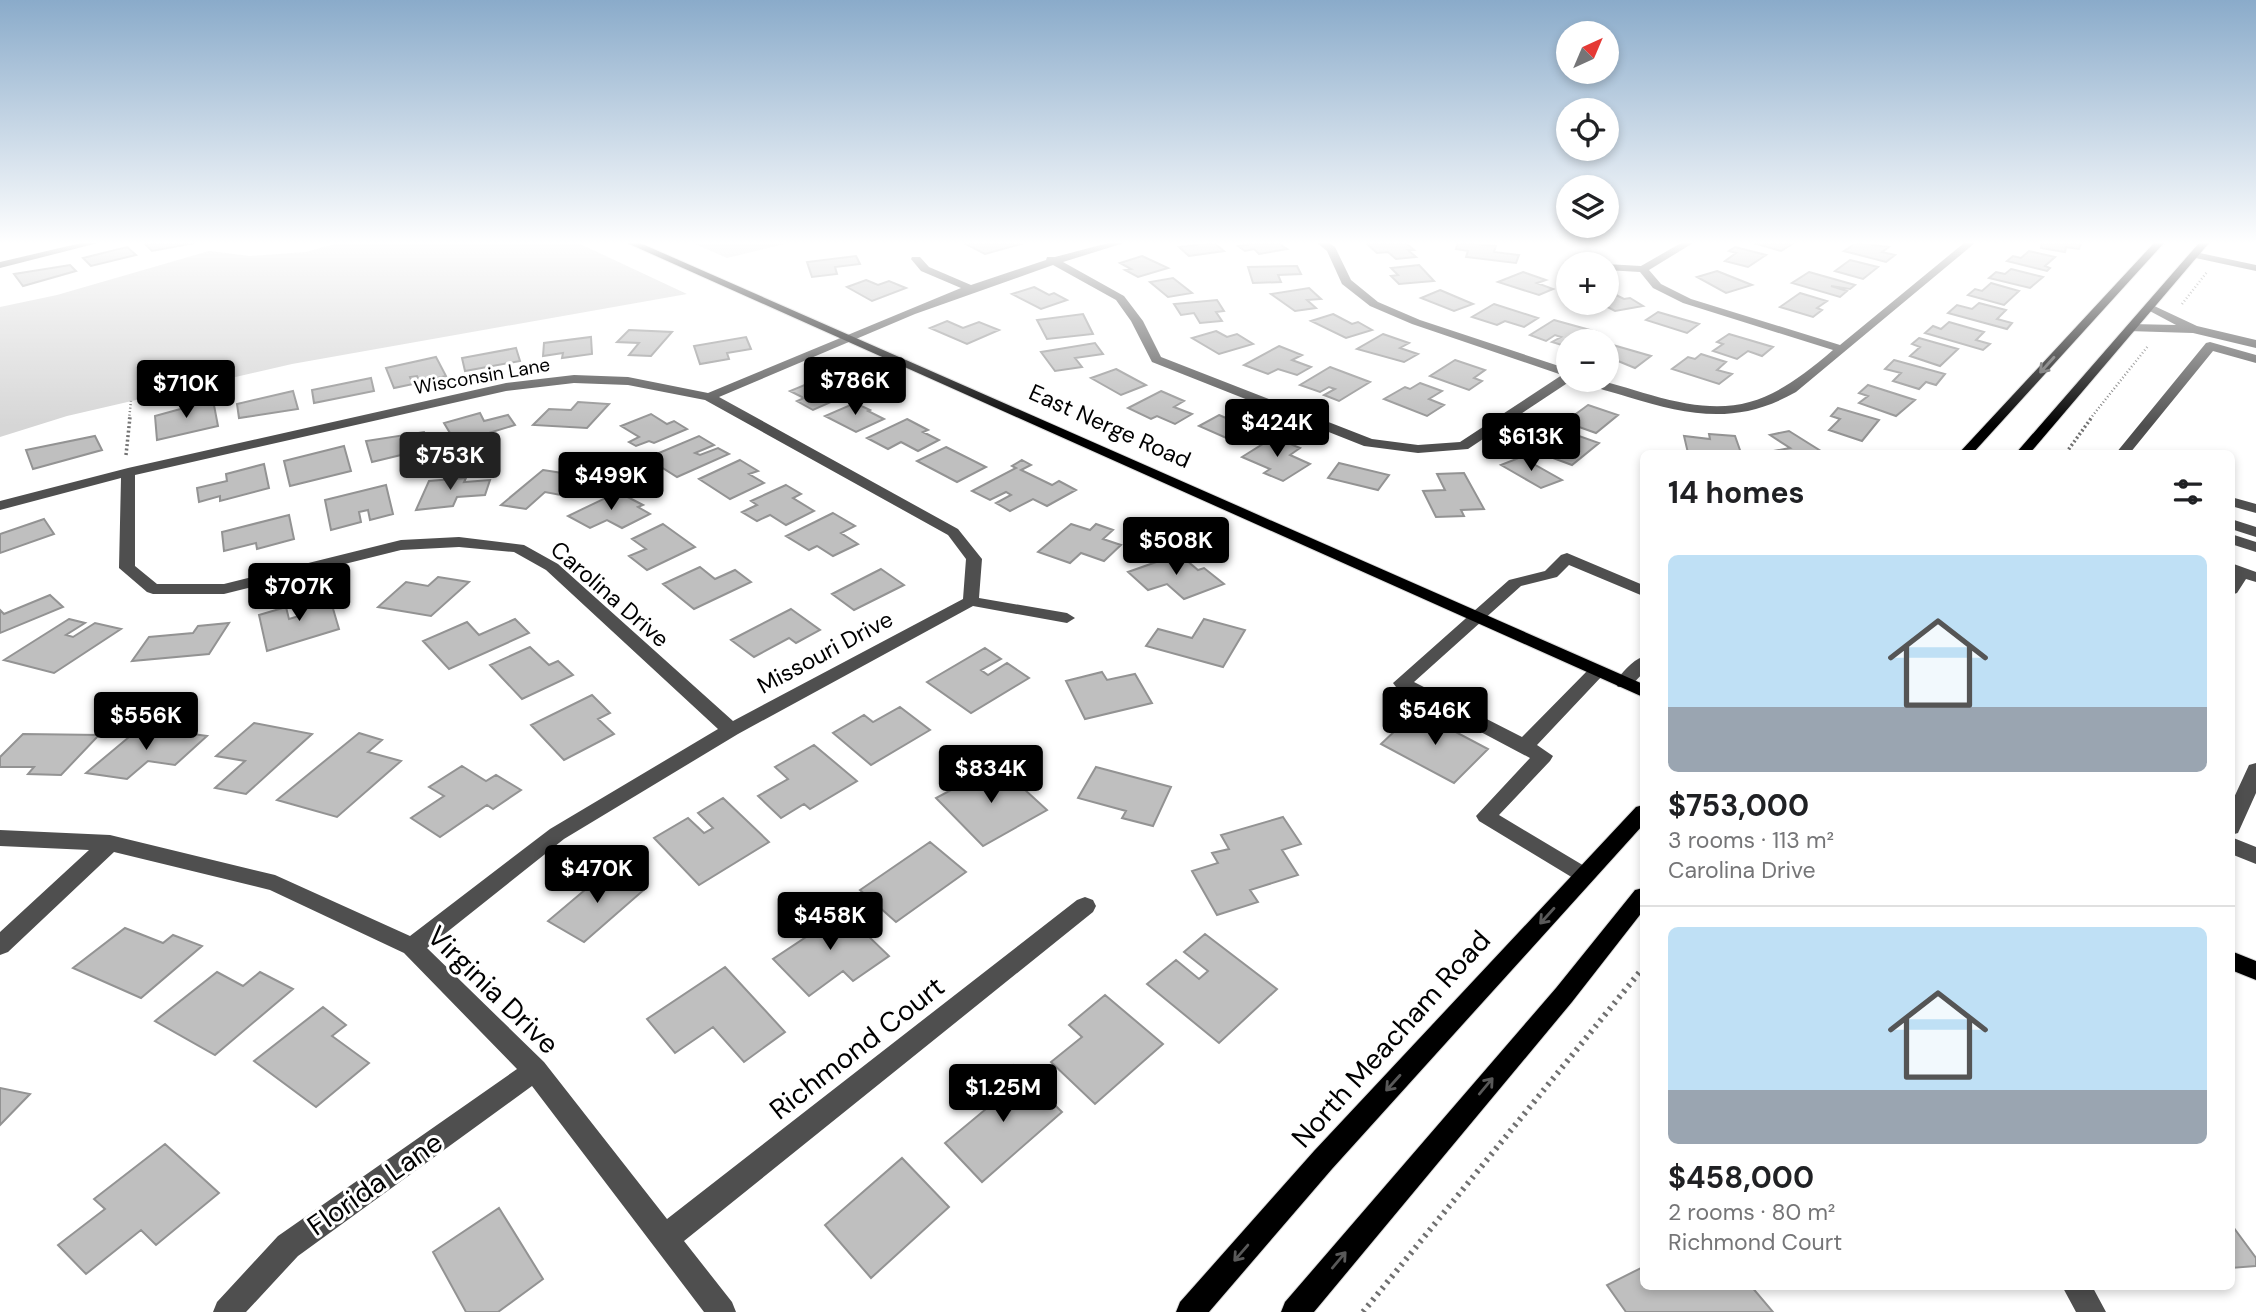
<!DOCTYPE html>
<html lang="en">
<head>
<meta charset="utf-8">
<style>
	body { margin:0; font-family:"DM Sans",sans-serif; background:#f6f6f6; color:#202124; height:100vh; display:flex; flex-direction:column; font-size:26px; white-space:nowrap }
	* { box-sizing:border-box; margin:0 }
	p { font-size:23px; color:#757577 }
	.icon { flex:none; width:38px; height:38px; fill:none; stroke:currentColor; stroke-width:2; stroke-linecap:round; stroke-linejoin:round }
	.map { position:relative; flex:1; overflow:hidden }
	.side { position:absolute; left:1640px; top:450px; width:595px; height:840px; display:flex; flex-direction:column; background:#fff; border-radius:10px; box-shadow:0 4px 10px #0003 }
	.side>* { flex:none }
	.needle { width:46px; rotate:44deg }
	.controls { position:absolute; left:1556px; top:21px; display:grid; gap:14px }
	.controls a { display:grid; place-items:center; width:63px; height:63px; border-radius:50%; background:#fff; box-shadow:0 4px 10px #0003; font-size:35px }
	.price { position:absolute; translate:-50% -60px; padding:0 16px; border-radius:7px; background:#000; color:#fff; font-size:23px; line-height:46px; filter:drop-shadow(0 2px 4px #0008) }
	.price::after { content:''; position:absolute; left:50%; top:42px; width:21px; height:16px; margin-left:-10px; background:inherit; clip-path:polygon(0 0,100% 0,50% 100%) }
	.price.active { background:#222; color:#fff }
	ul { padding:0; list-style:none }
	li { display:grid; align-content:center; gap:14px; height:371px; padding:0 28px }
	li+li { border-top:2px solid #e0e0e0 }
	li span { display:grid; place-items:center; height:217px; border-radius:10px; color:#555 }
	li>.icon { margin-inline-start:auto }
	span .icon { width:126px; height:126px; fill:#fffc; stroke-width:1 }
	li b { font-size:30px }
	h2 { display:flex; justify-content:space-between; align-items:center; height:84px; padding:0 28px; font-size:30px }
	.map>svg:first-child { display:block }
</style>
</head>
<body>
<div class="map">
<svg width="2256" height="1312" viewBox="0 0 2256 1312">
	<rect width="100%" height="100%" fill="#fff"/>
	<path fill="#d6d6d6" d="M338 243H578L687 294 292 364 67 416 0 437V307L57 295 209 251 250 256 306 252Z
		M693 243H789L727 258Z"/>
	<path fill="#bfbfbf" stroke="#939393" stroke-width="2" d="M144 243H194L152 251Z
		M964 243H1019L1021 244 985 254Z
		M1214 243 1224 251 1189 256 1179 247Z
		M1244 243H1278L1287 249 1259 254 1254 249 1245 251 1238 246 1247 245Z
		M1406 243 1414 250H1408L1416 257 1396 259 1388 252 1377 253 1367 244Z
		M1458 243 1496 246 1494 252 1519 255 1516 263 1466 257 1468 251 1456 249Z
		M1754 243H1794L1781 251Z
		M1856 243 1889 247 1882 252 1895 255 1886 262 1844 251Z
		M2042 243H2081L2079 249 2066 247 2065 252 2041 248Z
		M127 247 136 255 91 266 83 258Z
		M1735 247 1766 255 1748 267 1725 261 1736 253 1729 251Z
		M2029 251 2055 257 2045 266 2050 268 2047 271 2007 261 2013 256 2021 258Z
		M856 256 860 264 835 267 837 274 812 277 807 262Z
		M1142 256 1168 268 1138 277 1125 270 1131 269 1120 263Z
		M1850 260 1878 267 1863 279 1835 271Z
		M70 265 76 271 23 286 14 274Z
		M1419 265 1434 281 1399 284 1391 276 1398 275 1391 268Z
		M1297 266 1301 274 1278 275 1281 282 1253 283 1248 267Z
		M2011 269 2043 277 2030 288 1989 278 1996 272 2005 274Z
		M1717 271 1752 285 1726 293 1697 277Z
		M1523 272 1546 280 1537 283 1553 289 1539 295 1498 282Z
		M1809 272 1855 285 1850 289 1831 286 1847 291 1840 297 1792 283Z
		M1173 278 1192 293 1168 297 1150 282Z
		M866 280 878 285 889 281 906 288 872 301 847 287Z
		M1991 283 2019 291 2004 305 1968 295 1975 289 1982 291Z
		M1034 287 1049 295 1054 293 1067 300 1041 309 1012 294Z
		M1309 288 1321 299 1307 300 1316 308 1295 311 1271 294Z
		M1440 290 1473 304 1454 311 1421 298Z
		M1606 290 1624 299 1630 298 1643 306 1615 311 1600 303H1606Z
		M1800 293 1827 301 1817 308 1822 310 1813 317 1780 307Z
		M1217 300 1224 311 1216 312 1222 321 1200 323 1194 313 1181 315 1174 304Z
		M1979 303 2006 310 1997 319 2012 323 2007 329 1948 313 1957 305 1972 309Z
		M1494 304 1538 318 1524 327 1505 321 1497 325 1472 317Z
		M1658 312 1699 324 1687 333 1646 320Z
		M1083 314 1093 334 1047 339 1037 320Z
		M1333 314 1352 324 1358 322 1372 330 1346 338 1311 321Z
		M1554 320 1597 332 1584 341H1568V347L1552 342 1561 337 1555 335 1546 341 1530 335Z
		M947 321 963 328 979 322 999 330 967 344 930 328Z
		M1949 322 1984 332 1976 340 1990 344 1983 350 1925 333 1933 326 1941 329Z
		M629 330 672 332 651 356 629 355 639 343 617 342Z
		M1216 331 1227 337 1237 334 1253 344 1219 354 1192 338Z
		M1383 334 1409 343 1400 348 1418 354 1404 362 1357 349Z
		M1729 334 1773 347 1762 356 1748 351 1737 359 1713 351 1723 344 1717 342Z
		M591 337 592 354 562 358 563 353 543 356 544 343Z
		M746 337 751 349 727 353 729 359 700 364 694 346Z
		M1919 338 1958 349 1940 366 1910 356 1920 347 1912 344Z
		M1095 343 1103 354 1075 358 1082 367 1055 371 1041 352Z
		M1606 343 1651 356 1635 368 1606 356Z
		M1279 346 1302 355 1292 360 1311 367 1297 375 1278 369 1268 374 1244 365Z
		M516 348 520 361 465 371 462 358Z
		M1701 354 1726 362 1717 370 1732 374 1719 384 1672 369 1688 357 1695 359Z
		M436 357 446 376 420 382 417 376 410 377 413 384 394 388 386 368Z
		M1455 360 1485 370 1474 378 1482 381 1469 390 1430 376Z
		M1894 360 1945 374 1936 385 1926 382 1919 389 1893 381 1901 373 1885 369Z
		M1330 367 1370 382 1339 401 1324 395 1335 389 1329 387 1320 392 1300 385Z
		M1116 369 1146 385 1121 395 1091 378Z
		M371 378 374 391 314 403 312 390Z
		M819 379 849 394 813 410 797 401 804 398 790 391Z
		M1420 383 1442 391 1429 399 1444 405 1427 416 1384 399 1405 387 1410 389Z
		M1868 385 1915 400 1896 416 1859 403 1868 396 1859 393Z
		M293 391 298 409 239 418 237 404Z
		M1161 391 1184 401 1174 407 1192 414 1175 424 1157 416 1151 419 1128 408Z
		M213 400 218 426 157 440 155 416Z
		M578 402 609 404 587 428 533 425 549 409 571 410Z
		M855 403 870 410 868 411 884 419 856 432 825 416Z
		M1588 405 1618 415 1596 433 1565 422Z
		M1838 408 1879 420 1862 441 1829 430 1840 419 1831 416Z
		M480 413 484 421 508 415 515 425 456 443 444 423Z
		M651 414 667 424 674 421 687 429 654 443 649 441 636 446 629 442 639 437 621 426Z
		M1219 415 1257 431 1238 443 1199 426Z
		M907 419 928 430 923 432 939 440 918 451 901 442 888 449 867 438Z
		M1562 430 1599 443 1572 465 1542 454 1557 442 1550 440Z
		M1789 431 1824 453 1768 452 1790 448 1770 435Z
		M424 432 430 448 372 462 366 441Z
		M1709 434 1735 436 1741 453H1688L1684 436 1710 439Z
		M95 436 102 450 33 469 26 450Z
		M699 436 714 445 695 453 700 455 718 448 729 454 677 477 647 458Z
		M1274 437 1300 448 1290 455 1310 464 1283 481 1264 473 1270 469 1242 457Z
		M344 446 351 471 290 486 284 461Z
		M946 447 986 467 957 482 917 461Z
		M1521 457 1562 480 1541 488 1501 465Z
		M740 460 758 471 749 474 764 483 730 499 699 479Z
		M1022 460 1031 465 1021 470 1052 485 1059 481 1076 490 1047 506 1033 499 1010 511 996 503 1011 495 1006 492 990 500 972 491 1016 468 1012 466Z
		M1339 463 1389 475 1378 490 1328 478Z
		M264 464 269 488 220 501V496L199 502 197 488 227 481 226 474Z
		M543 470 588 477 566 496 545 492 526 509 501 505Z
		M1464 473 1484 509 1461 510 1464 516 1436 517 1423 491 1445 490 1437 474Z
		M466 478 464 482 490 480 485 495 457 497 453 506 416 510 429 481Z
		M386 485 393 514 370 520 368 510 359 512 361 522 331 530 325 500Z
		M786 485 801 494 793 498 814 511 786 525 770 515 757 521 742 512 757 505 751 501Z
		M618 492 643 505 638 507 650 514 622 528 607 520 590 528 568 516Z
		M833 513 855 526 841 533 858 544 833 556 817 546 809 550 786 536Z
		M289 515 294 539 257 549 256 543 224 551 222 532Z
		M44 519 54 534 0 553V534Z
		M663 524 695 547 647 570 629 556 646 549 632 539Z
		M1071 524 1090 530 1096 524 1113 530 1103 539 1121 545 1104 561 1081 553 1070 563 1038 552Z
		M1179 554 1198 570 1204 568 1224 584 1184 599 1167 584 1148 590 1128 572Z
		M700 567 715 579 735 570 751 582 694 609 663 584Z
		M881 569 904 585 854 610 832 594Z
		M438 577 469 582 431 616 378 607 406 582 428 586Z
		M50 595 63 607 0 633V610L4 614Z
		M329 595 339 629 267 651 259 615 286 607 289 619 299 616 297 605Z
		M791 609 820 630 796 643 789 638 754 657 731 640Z
		M69 619 85 623 66 635 73 637 95 623 121 629 54 673 4 660Z
		M515 619 529 633 449 669 423 641 467 622 479 635Z
		M1204 619 1245 630 1223 667 1146 646 1158 629 1192 638Z
		M229 623 209 654 132 661 149 637 193 633 198 626Z
		M530 647 549 665 558 661 573 675 522 699 490 665Z
		M985 648 1001 659 981 670 988 675 1007 663 1029 678 971 713 927 682Z
		M1102 672 1107 680 1135 674 1152 703 1085 719 1066 681Z
		M592 695 610 713 598 719 614 734 564 760 531 725Z
		M900 707 930 730 871 765 833 733 864 715 873 722Z
		M1416 711 1488 749 1454 783 1381 744Z
		M254 723 312 734 246 794 215 788 245 761 216 756Z
		M141 727 207 736 175 765 148 761 127 779 86 773Z
		M359 733 382 740 368 752 401 761 337 817 277 800Z
		M23 734 99 735 61 775 28 774 34 767H0V757Z
		M814 745 857 781 810 809 804 804 781 818 758 796 788 779 775 767Z
		M998 765 1047 810 983 846 936 798Z
		M462 766 486 781 496 775 521 790 493 809 487 805 440 837 411 818 444 796 429 787Z
		M1096 767 1171 787 1153 826 1122 818 1126 811 1078 798Z
		M723 798 769 842 699 885 654 838 688 818 704 833 713 828 698 813Z
		M1283 817 1301 844 1282 850 1298 875 1250 890 1258 902 1217 915 1192 871 1218 863 1212 853 1229 849 1221 835Z
		M930 842 966 872 896 922 860 890Z
		M611 868 646 888 584 942 548 921Z
		M835 904 889 956 853 981 843 971 809 996 773 959 815 931 807 923Z
		M125 928 163 943 173 935 202 946 141 998 73 968Z
		M1205 934 1277 989 1219 1043 1147 984 1176 960 1199 979 1208 971 1184 952Z
		M725 967 785 1032 744 1062 713 1027 675 1053 647 1019Z
		M217 972 243 986 260 972 293 989 215 1055 155 1021Z
		M1105 995 1163 1044 1095 1104 1051 1062 1082 1037 1069 1025Z
		M323 1007 346 1025 332 1036 369 1063 316 1107 254 1061Z
		M1013 1065 1062 1112 982 1182 945 1143 992 1104 980 1092Z
		M0 1088 30 1094 0 1125Z
		M165 1144 219 1193 156 1245 141 1230 86 1274 58 1245 105 1209 94 1199Z
		M902 1158 949 1207 871 1278 825 1225Z
		M499 1208 543 1279 498 1312H466L433 1252Z
		M2231 1224 2256 1258V1266L2231 1268Z
		M1643 1267V1286H1751L1773 1312H1626L1607 1285Z"/>
	<g fill="none" stroke-linecap="round" stroke-linejoin="round">
		<g stroke="#dbdbdb" stroke-width="2">
			<path id="major" d="M627 243H640L1643 684V697Z
				M2154 243H2164L1973 453H1959Z
				M2199 243H2209L2030 453H2016Z
				M1643 805V825L1332 1169 1209 1312H1176L1180 1302 1314 1151 1636 807Z
				M1643 888V911L1572 1002 1314 1312H1281L1285 1302 1556 988 1635 890Z
				M2231 951 2256 961V980L2231 970Z"/>
		</g>
		<path stroke="#717171" stroke-width="2.5" stroke-dasharray="1 2.5" stroke-linecap="butt" d="M2182 304 2207 272
			M129 419 131 401
			M2090 419 2148 346"/>
		<path stroke="#717171" stroke-width="3.5" stroke-dasharray="2 2.5" stroke-linecap="butt" d="M2066 453 2092 417
			M126 455 130 417"/>
		<path stroke="#717171" stroke-width="6" stroke-dasharray="2.5 5" stroke-linecap="butt" d="M1363 1312 1643 968"/>
		<path fill="#4f4f4f" fill-rule="evenodd" d="M81 243H98L0 268V262Z
			M1108 243H1124L1063 262 1124 296 1143 321 1161 357 1372 439 1418 445 1460 442 1562 375 1412 324 1370 306 1342 284 1327 251 1317 243H1329L1335 247 1351 280 1378 302 1420 320 1568 369V380H1572L1468 449 1418 453 1364 446 1152 362 1131 321 1116 300 1053 265 915 314 719 397 958 529 982 559 979 598 1067 613 1075 618 1067 623 973 606 738 734 564 839 427 948 544 1062 667 1219 1077 900 1085 897 1093 900 1096 906 1093 912 684 1241 732 1302 736 1312H704L532 1086 298 1256 246 1312H213L217 1302 278 1236 517 1069 404 953 270 890 114 852 8 952 0 955V932L89 850 0 846V830L110 835 275 875 410 936 550 829 718 729 546 570 514 552 459 547 401 550 224 594H153L147 592 119 568 121 478 0 510V501L128 468 506 383 574 375 628 377 708 393 961 288 921 271 911 259 912 257H920L929 267 971 285 1046 260 1047 257H1055ZM574 383 628 385 705 400 948 535 966 559 963 599 733 721 558 564 524 545 459 537 401 540 224 584H157L135 566V475L506 391Z
			M1681 243H1693L1649 270 1661 284 1691 299 1840 345 1964 243H1975L1796 392C1738 425 1690 416 1628 397 1614 392 1593 389 1583 380 1606 379 1628 389 1651 395 1734 419 1769 405 1833 350L1683 303 1653 288 1640 272 1606 270V264H1604H1606L1641 266Z
			M2195 252 2256 265V271L2191 257V253Z
			M2150 304 2197 326 2256 340V348L2193 333 2128 331V325L2132 324 2176 325 2146 309 2144 307Z
			M2210 342 2256 355V363L2213 351 2130 453H2116L2206 343Z
			M2231 497 2256 504V513L2231 506Z
			M2231 519 2256 527V537L2231 529Z
			M2231 534 2256 542V552L2231 544Z
			M1567 553 1643 585V596L1569 565 1557 577 1521 586 1414 682 1522 737 1591 667H1603L1606 671 1603 675 1537 745 1553 756 1550 761 1499 815 1591 870 1594 876 1591 882 1583 884 1479 821 1476 816 1530 758 1396 687 1393 683 1509 580 1545 571 1561 555Z
			M2231 563 2256 572V582L2246 579 2237 593 2231 595Z
			M1643 657V673L1630 687H1618L1615 683C1621 674 1632 660 1643 657Z
			M2256 763V793L2238 833 2231 835V804L2249 765Z
			M2231 837 2256 847V864L2231 854Z
			M2062 1286H2092L2106 1312H2076Z"/>
		<use href="#major" fill="#000" fill-rule="evenodd"/>
	</g>
	<defs><path id="oneway-shaft" d="M-6 0H5M1.5-3L5.5 0L1.5 3" fill="none" stroke-width="1.6" stroke-linecap="round" stroke-linejoin="round" transform="scale(1.75)"/></defs>
	<g stroke="#595959">
		<use href="#oneway-shaft" transform="translate(2047 365) rotate(132)"/>
		<use href="#oneway-shaft" transform="translate(1547 916) rotate(132)"/>
		<use href="#oneway-shaft" transform="translate(1393 1083) rotate(132)"/>
		<use href="#oneway-shaft" transform="translate(1486 1086) rotate(-50)"/>
		<use href="#oneway-shaft" transform="translate(1241 1253) rotate(131)"/>
		<use href="#oneway-shaft" transform="translate(1339 1260) rotate(-50)"/>
	</g>
	<linearGradient id="sky" x2="0" y2="1"><stop stop-color="#8aabca"/><stop offset="0.57" stop-color="#fff"/><stop offset="1" stop-color="#fff" stop-opacity="0"/></linearGradient>
	<rect width="2256" height="426" fill="url(#sky)"/>
	<g text-anchor="middle" dominant-baseline="central" stroke-width="6" stroke-linejoin="round" paint-order="stroke">
		<g font-size="19" fill="#000" stroke="#fff">
			<text transform="translate(482 376) rotate(-10)">Wisconsin Lane</text>
		</g>
		<g font-size="23" fill="#000" stroke="#fff">
			<text transform="translate(1110 426) rotate(24)">East Nerge Road</text>
			<text transform="translate(610 594) rotate(41)">Carolina Drive</text>
			<text transform="translate(825 652) rotate(-28)">Missouri Drive</text>
		</g>
		<g font-size="28" fill="#000" stroke="#fff">
			<text transform="translate(493 990) rotate(44)">Virginia Drive</text>
			<text transform="translate(1391 1039) rotate(-48)">North Meacham Road</text>
			<text transform="translate(857 1048) rotate(-38)">Richmond Court</text>
			<text transform="translate(375 1184) rotate(-35)">Florida Lane</text>
		</g>
	</g>
</svg>
<div class="controls">
<a><svg class="needle" viewBox="-14 -14 28 28"><path d="M0-13l5 13h-10z" fill="#e53935"/><path d="M0 13l5-13h-10z" fill="#757577"/></svg></a>
<a><svg class="icon" aria-label="locate" viewBox="0 0 24 24"><circle cx="12" cy="12" r="6"/><path d="M12 2v4M12 18v4M2 12h4M18 12h4"/></svg></a>
<a><svg class="icon" aria-label="layers" viewBox="0 0 24 24"><path d="M12 4l9 5-9 5-9-5zM3 14l9 5 9-5"/></svg></a>
<a>+</a>
<a>−</a>
</div>
<b class="price" style="left:855px;top:417px">$786K</b>
<b class="price" style="left:186px;top:420px">$710K</b>
<b class="price" style="left:1277px;top:459px">$424K</b>
<b class="price" style="left:1531px;top:473px">$613K</b>
<b class="price active" style="left:450px;top:492px">$753K</b>
<b class="price" style="left:611px;top:512px">$499K</b>
<b class="price" style="left:1176px;top:577px">$508K</b>
<b class="price" style="left:299px;top:623px">$707K</b>
<b class="price" style="left:1435px;top:747px">$546K</b>
<b class="price" style="left:146px;top:752px">$556K</b>
<b class="price" style="left:991px;top:805px">$834K</b>
<b class="price" style="left:597px;top:905px">$470K</b>
<b class="price" style="left:830px;top:952px">$458K</b>
<b class="price" style="left:1003px;top:1124px">$1.25M</b>
<section class="side">
<h2>14 homes<svg class="icon" aria-label="filters" viewBox="0 0 24 24"><path d="M4 7h16M4 17h16"/><circle cx="9" cy="7" r="2"/><circle cx="15" cy="17" r="2"/></svg></h2>
<ul>
<li><span style="background:linear-gradient(#bfe0f5 70%,#9aa5b1 0)"><svg class="icon" aria-label="home" viewBox="0 0 24 24"><path d="M3 11l9-7 9 7M6 9v11h12V9"/></svg></span><div><b>$753,000</b><p>3 rooms · 113 m²</p><p>Carolina Drive</p></div></li>
<li><span style="background:linear-gradient(#bfe0f5 75%,#9aa5b1 0)"><svg class="icon" aria-label="home" viewBox="0 0 24 24"><path d="M3 11l9-7 9 7M6 9v11h12V9"/></svg></span><div><b>$458,000</b><p>2 rooms · 80 m²</p><p>Richmond Court</p></div></li>
</ul>
</section>
</div>
</body>
</html>
